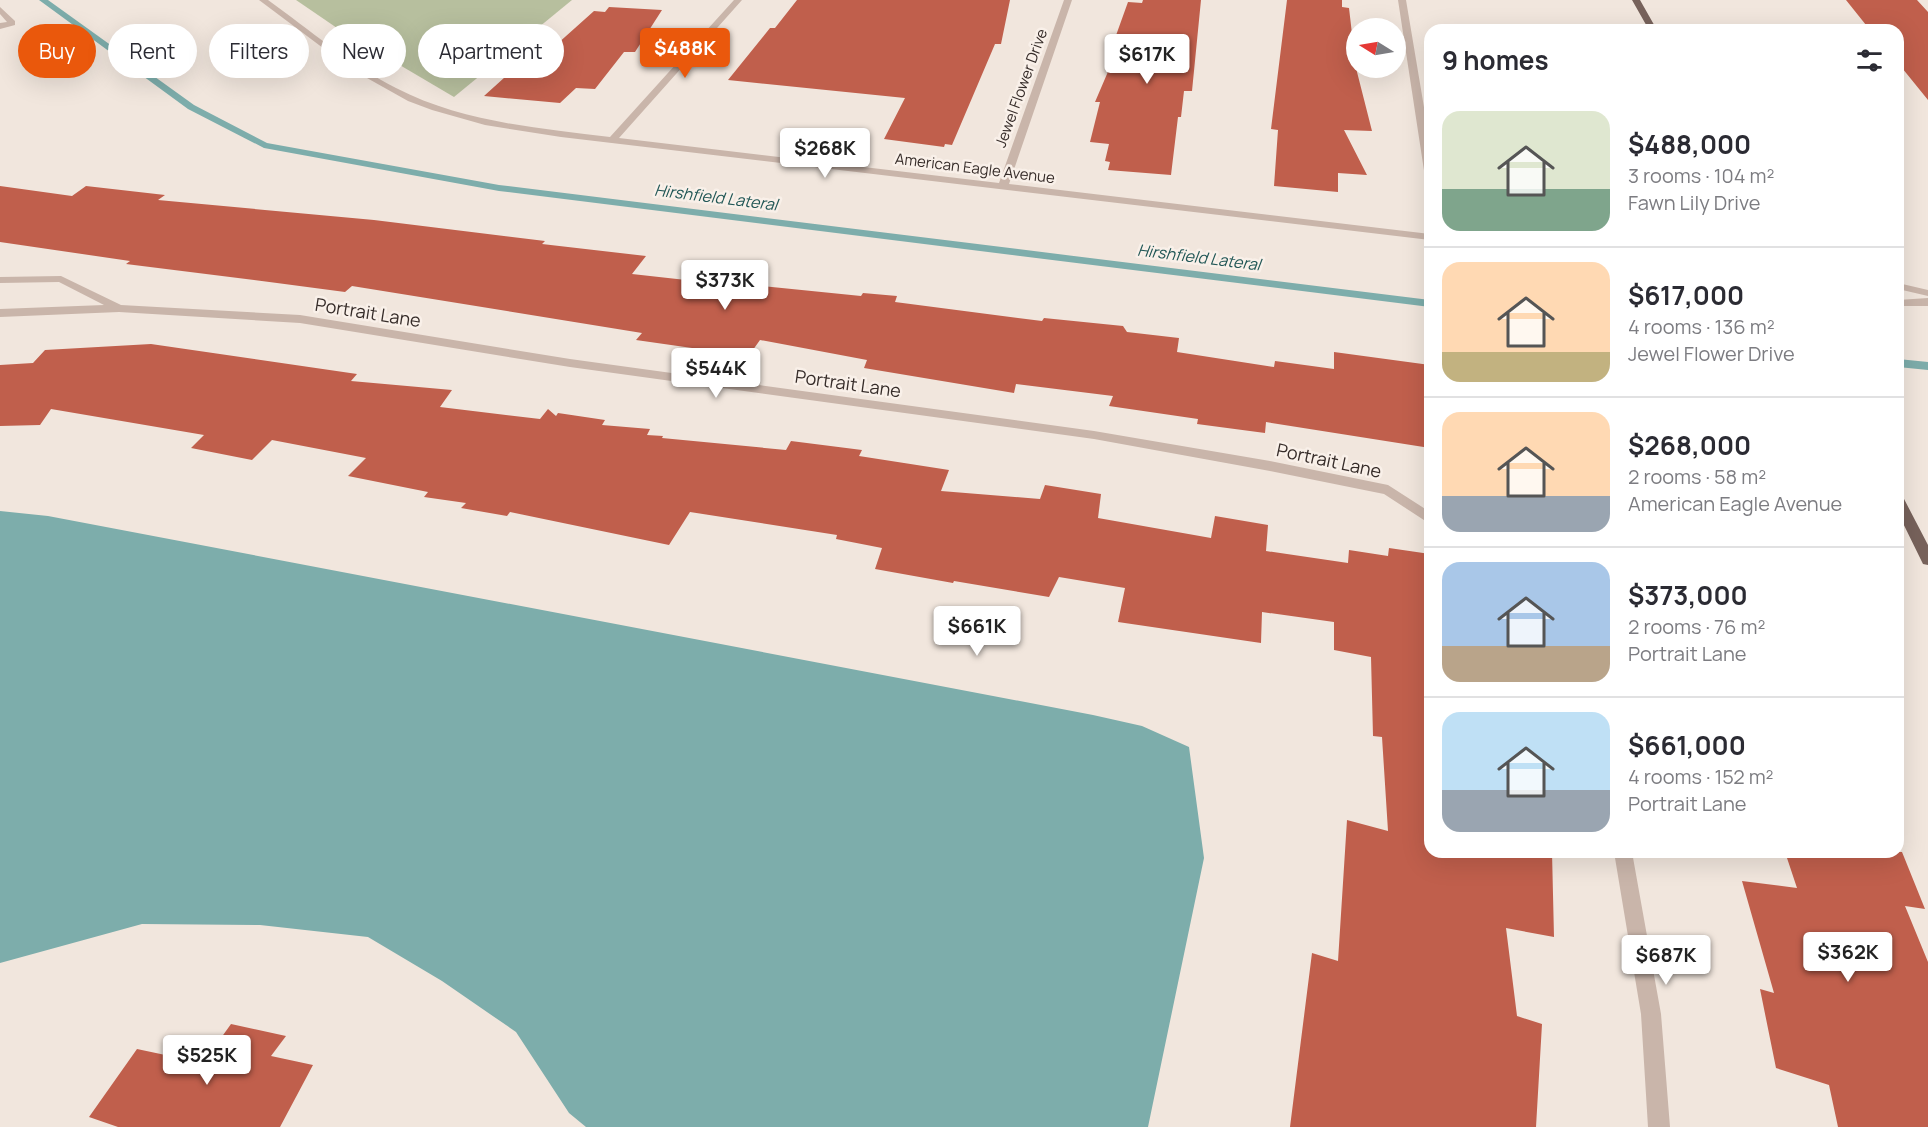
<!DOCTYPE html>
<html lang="en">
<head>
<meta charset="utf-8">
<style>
	body { margin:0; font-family:Manrope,sans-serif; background:#f7f7f7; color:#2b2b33; height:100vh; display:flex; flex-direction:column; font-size:22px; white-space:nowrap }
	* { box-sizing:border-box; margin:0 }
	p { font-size:20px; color:#7c7c81 }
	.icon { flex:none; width:33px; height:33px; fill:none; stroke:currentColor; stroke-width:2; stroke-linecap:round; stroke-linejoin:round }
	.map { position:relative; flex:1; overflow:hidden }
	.details { position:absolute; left:1424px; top:24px; width:480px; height:834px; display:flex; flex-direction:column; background:#fff; border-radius:18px; box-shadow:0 6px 24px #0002 }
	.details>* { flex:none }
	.top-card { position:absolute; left:18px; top:24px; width:570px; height:54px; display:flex; gap:12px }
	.needle { width:39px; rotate:281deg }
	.buttons { position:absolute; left:1346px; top:18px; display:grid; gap:12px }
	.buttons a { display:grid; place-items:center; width:60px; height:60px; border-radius:50%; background:#fff; box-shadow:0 6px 24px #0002; font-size:30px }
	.price { position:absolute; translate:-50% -51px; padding:0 14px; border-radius:6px; background:#fff; color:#222; font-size:20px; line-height:39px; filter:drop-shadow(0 2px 3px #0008) }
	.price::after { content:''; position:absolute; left:50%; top:36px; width:18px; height:14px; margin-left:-9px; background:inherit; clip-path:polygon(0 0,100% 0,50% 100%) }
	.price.current { background:#ea580c; color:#fff }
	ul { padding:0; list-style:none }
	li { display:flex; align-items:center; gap:18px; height:150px; padding:0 18px }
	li+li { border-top:2px solid #e1e1e2 }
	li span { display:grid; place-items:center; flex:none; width:168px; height:120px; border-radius:18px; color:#555 }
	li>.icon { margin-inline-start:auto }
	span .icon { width:72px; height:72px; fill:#fffc; stroke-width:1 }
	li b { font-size:26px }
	h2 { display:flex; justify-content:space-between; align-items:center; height:72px; padding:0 18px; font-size:26px }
	.pill { padding:0 21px; border-radius:27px; background:#fff; box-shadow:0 6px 24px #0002; font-size:21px; line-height:54px }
	.pill.current { background:#ea580c; color:#fff }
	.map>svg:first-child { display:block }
</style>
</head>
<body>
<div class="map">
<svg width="1928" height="1127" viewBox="0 0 1928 1127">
	<rect width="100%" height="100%" fill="#f1e6dd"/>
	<path fill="#b7bf9e" d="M296 0H572L454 97 337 28Z"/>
	<path fill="#7dadab" d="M0 511 48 516 1093 715 1142 726 1189 747 1204 858 1148 1127H586L569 1113 516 1032 442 981 368 937 260 925 142 924 0 963Z"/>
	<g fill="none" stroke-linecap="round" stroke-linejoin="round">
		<path fill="#7dadab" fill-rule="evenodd" d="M39 0H48L194 105 267 143 499 185 1430 300V307L499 191 264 148 188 109Z
			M1898 359 1928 362V370L1898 367Z"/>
	</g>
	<path fill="#c05f4c" d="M797 0H1010L1001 44H995L952 145 945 144 944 147 884 139 905 98 728 80 770 28H775Z
		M1143 0H1201L1192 91H1184L1181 117H1178L1171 175 1108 170 1110 162 1105 161 1109 144 1090 142 1100 102H1095L1110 67 1105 66 1128 2 1142 3Z
		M1287 0H1342V7L1349 8 1356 68 1372 131 1344 130 1367 175 1338 173V192L1274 186 1278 130 1271 129Z
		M1846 0H1917L1928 12V100L1898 63V30H1870Z
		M609 7 662 10 635 52H624L595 89 576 88 560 103 484 96 524 60 537 62 594 11 605 12Z
		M0 186 72 196 86 186 165 195 158 200 374 220 545 241 542 244 646 256 632 274 749 287 751 285 861 296 863 293 897 296 895 302 1042 321 1044 318 1123 326 1127 332 1179 338 1177 352 1274 367 1275 361 1334 369V352L1430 365V448L1266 422 1265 433 1197 424 1198 419 1109 406 1113 396 1016 384 1014 393 864 368 867 360 760 340 750 354 699 349 636 340 642 333 352 286 345 292 277 283 126 264 130 261 0 242Z
		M151 344 357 374 351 381 452 390 440 407 540 419 548 409 556 416 558 413 605 420 602 425 650 429 647 435 663 436 662 438 786 450 791 441 862 450 859 456 949 470 941 491 1040 499 1045 485 1101 494 1098 518 1211 538 1215 516 1268 525 1266 551 1348 563 1349 550 1388 556 1389 548 1430 554V852H1552L1554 937 1506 928 1517 1016 1542 1024 1536 1127H1290L1312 953 1338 961 1347 820 1388 831 1382 737 1373 736 1371 657 1334 650V622L1262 612 1261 643 1118 622 1125 588 1059 577 1049 597 954 581 953 583 875 569 882 548 836 539 837 535 690 512 669 545 510 512 507 516 461 508 466 503 424 497 428 492 348 476 366 458 272 440 252 460 191 448 204 435 51 409 40 425 0 426V365L33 363 45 350Z
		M1785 852H1902L1925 909 1905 906 1928 962V1127H1838L1829 1085 1776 1068 1760 989 1774 993 1742 881 1797 888Z
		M231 1024 286 1036 271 1056 313 1065 280 1127H118L89 1117 137 1049 203 1063Z"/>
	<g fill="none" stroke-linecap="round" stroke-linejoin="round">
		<path fill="#c9b5aa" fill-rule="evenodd" d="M259 0H268C310 30 350 65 396 88 462 122 537 128 610 137L734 0H742L619 138 999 183 1064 0H1072L1009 184 1430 234V240L561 137 485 125 432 110 408 101 351 69Z
			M1398 0H1406L1430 143V180L1425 177Z
			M0 7 15 21V25L0 29V23L7 22 0 14Z
			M61 276 121 305 300 315 570 359 1094 431 1270 461 1388 485 1430 512V524L1384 494 1270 471 1094 439 570 367 300 323 119 312 0 317V309L104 305 59 282 0 283V277Z
			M1898 283 1928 290V296L1898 289Z
			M1928 298V306H1898V300Z
			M1614 852H1632L1661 1014 1670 1127H1648L1641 1014Z"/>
		<path fill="#77625b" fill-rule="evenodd" d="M1632 0H1640L1657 30H1649Z
			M1898 495 1903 497 1928 545V565L1923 564 1898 513Z"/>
	</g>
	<g text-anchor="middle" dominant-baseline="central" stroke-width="5" stroke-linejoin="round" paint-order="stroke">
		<g font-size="15" fill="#362c29" stroke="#f9f0e9">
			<text transform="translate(1021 88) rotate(-70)">Jewel Flower Drive</text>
			<text transform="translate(975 168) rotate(7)">American Eagle Avenue</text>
		</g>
		<g font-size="16" font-style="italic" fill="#205655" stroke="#f9f0e9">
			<text transform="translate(716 197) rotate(7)">Hirshfield Lateral</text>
			<text transform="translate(1199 257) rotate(7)">Hirshfield Lateral</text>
		</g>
		<g font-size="18" fill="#362c29" stroke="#f9f0e9">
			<text transform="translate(368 312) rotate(9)">Portrait Lane</text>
			<text transform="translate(848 383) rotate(8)">Portrait Lane</text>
			<text transform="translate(1329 460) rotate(12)">Portrait Lane</text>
		</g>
	</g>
</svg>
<div class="buttons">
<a><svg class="needle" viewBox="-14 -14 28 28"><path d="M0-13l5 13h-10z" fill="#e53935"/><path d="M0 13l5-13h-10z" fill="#7c7c81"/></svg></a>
</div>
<b class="price current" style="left:685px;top:79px">$488K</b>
<b class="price" style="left:1147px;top:85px">$617K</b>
<b class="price" style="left:825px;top:179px">$268K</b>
<b class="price" style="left:725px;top:311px">$373K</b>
<b class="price" style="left:716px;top:399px">$544K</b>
<b class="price" style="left:977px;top:657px">$661K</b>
<b class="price" style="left:1848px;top:983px">$362K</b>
<b class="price" style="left:1666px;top:986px">$687K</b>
<b class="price" style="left:207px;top:1086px">$525K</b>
<div class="top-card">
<a class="pill current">Buy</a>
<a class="pill">Rent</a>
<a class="pill">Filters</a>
<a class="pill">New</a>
<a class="pill">Apartment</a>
</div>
<section class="details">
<h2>9 homes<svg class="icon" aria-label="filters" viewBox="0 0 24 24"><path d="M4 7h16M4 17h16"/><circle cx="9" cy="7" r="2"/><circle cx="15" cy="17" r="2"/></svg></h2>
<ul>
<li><span style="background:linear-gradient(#dfe7d0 65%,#7fa58c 0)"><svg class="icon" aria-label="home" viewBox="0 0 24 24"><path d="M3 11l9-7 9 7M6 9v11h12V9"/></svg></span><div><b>$488,000</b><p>3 rooms · 104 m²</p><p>Fawn Lily Drive</p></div></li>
<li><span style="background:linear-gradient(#ffd9b3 75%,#c2b280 0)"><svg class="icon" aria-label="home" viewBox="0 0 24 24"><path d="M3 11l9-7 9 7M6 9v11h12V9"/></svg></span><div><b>$617,000</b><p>4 rooms · 136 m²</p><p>Jewel Flower Drive</p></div></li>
<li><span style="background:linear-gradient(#ffd9b3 70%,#9aa5b1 0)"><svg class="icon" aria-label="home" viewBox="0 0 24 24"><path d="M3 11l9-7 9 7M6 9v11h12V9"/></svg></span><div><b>$268,000</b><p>2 rooms · 58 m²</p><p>American Eagle Avenue</p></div></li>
<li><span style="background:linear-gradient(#a9c7e8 70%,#b9a48a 0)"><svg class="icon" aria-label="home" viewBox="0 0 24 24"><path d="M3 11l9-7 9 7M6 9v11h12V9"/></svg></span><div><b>$373,000</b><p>2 rooms · 76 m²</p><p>Portrait Lane</p></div></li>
<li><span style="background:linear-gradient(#bfe0f5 65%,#9aa5b1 0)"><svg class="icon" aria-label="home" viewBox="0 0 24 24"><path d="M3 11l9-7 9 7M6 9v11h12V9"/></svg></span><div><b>$661,000</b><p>4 rooms · 152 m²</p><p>Portrait Lane</p></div></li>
</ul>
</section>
</div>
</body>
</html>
